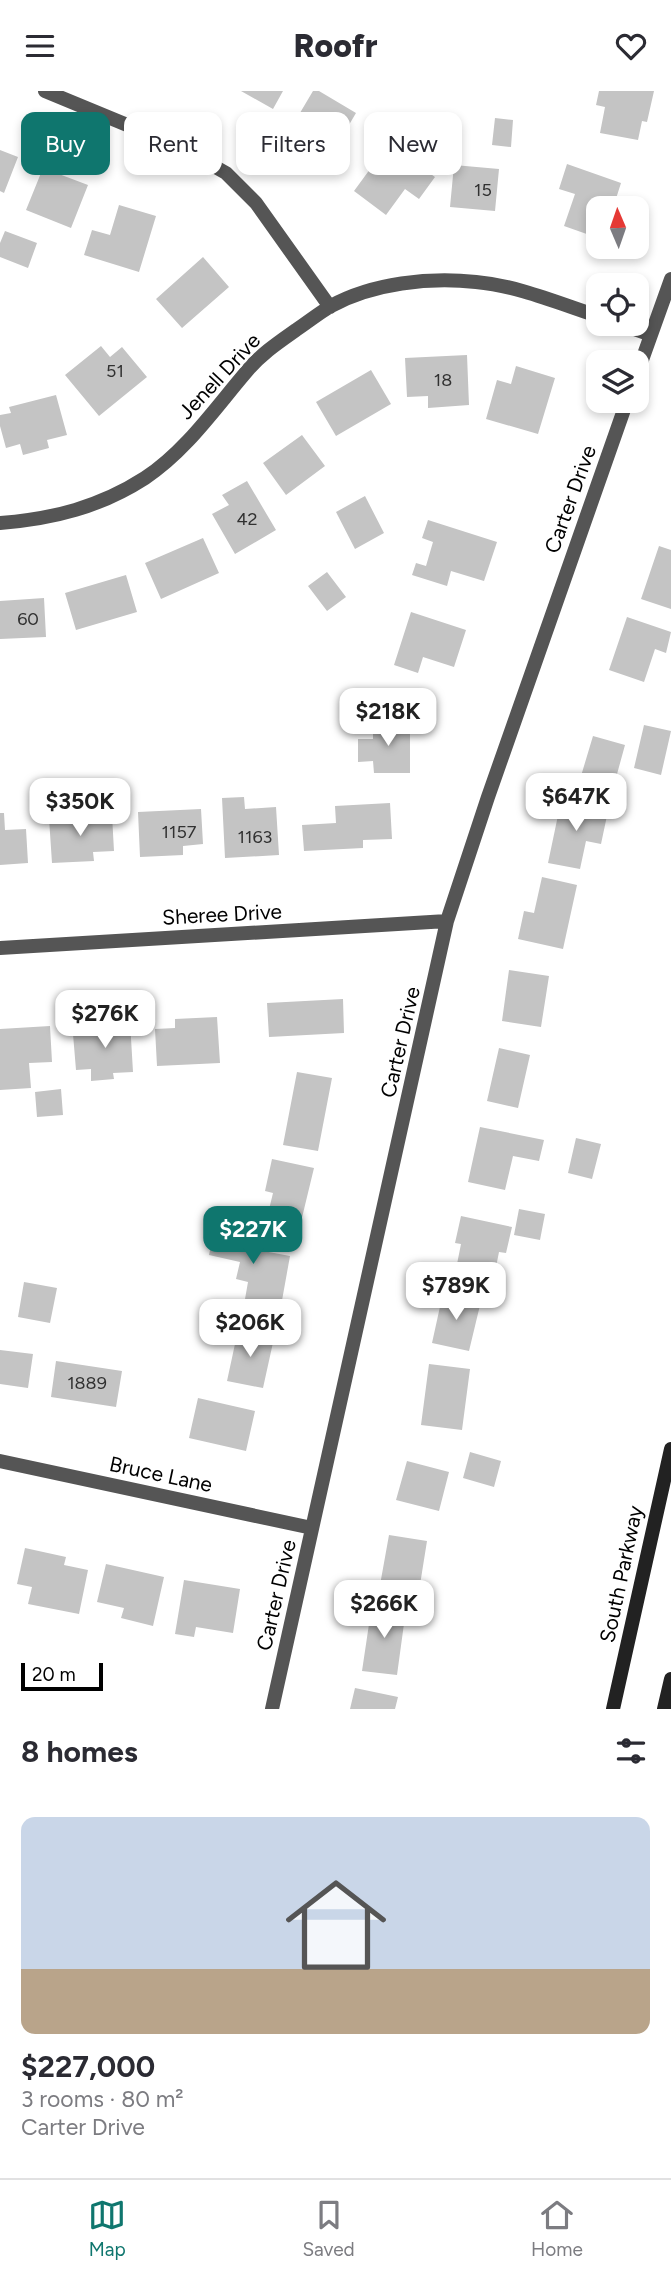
<!DOCTYPE html>
<html lang="en">
<head>
<meta charset="utf-8">
<style>
	body { margin:0; font-family:Figtree,sans-serif; background:#f2f2f3; color:#2b2b33; height:100vh; display:flex; flex-direction:column; font-size:26px; white-space:nowrap }
	* { box-sizing:border-box; margin:0 }
	p { font-size:23px; color:#7c7c81 }
	.icon { flex:none; width:38px; height:38px; fill:none; stroke:currentColor; stroke-width:2; stroke-linecap:round; stroke-linejoin:round }
	.map { position:relative; height:1618px; overflow:hidden }
	.drawer { display:flex; flex-direction:column; background:#fff; flex:1 }
	.drawer>* { flex:none }
	.banner { position:absolute; left:21px; top:21px; width:630px; height:63px; display:flex; gap:14px }
	.needle { width:46px; rotate:358deg }
	.controls { position:absolute; left:586px; top:105px; display:grid; gap:14px }
	.controls a { display:grid; place-items:center; width:63px; height:63px; border-radius:14px; background:#fff; box-shadow:0 4px 10px #0003; font-size:35px }
	.scale { position:absolute; left:21px; bottom:18px; width:82px; box-sizing:border-box; padding-left:7px; border:4px solid #000; border-top:0; font-size:19px; line-height:24px; white-space:nowrap; color:#000; -webkit-text-stroke:5px #fff; paint-order:stroke }
	.price { position:absolute; translate:-50% -60px; padding:0 16px; border-radius:14px; background:#fff; color:#222; font-size:23px; line-height:46px; filter:drop-shadow(0 2px 4px #0008) }
	.price::after { content:''; position:absolute; left:50%; top:42px; width:21px; height:16px; margin-left:-10px; background:inherit; clip-path:polygon(0 0,100% 0,50% 100%) }
	.price.current { background:#0f766e; color:#fff }
	ul { padding:0; list-style:none }
	li { display:grid; align-content:center; gap:14px; height:371px; padding:0 21px }
	li span { display:grid; place-items:center; height:217px; border-radius:14px; color:#555 }
	li>.icon { margin-inline-start:auto }
	span .icon { width:126px; height:126px; fill:#fffc; stroke-width:1 }
	li b { font-size:30px }
	h2 { display:flex; justify-content:space-between; align-items:center; height:84px; padding:0 21px; font-size:30px }
	.chip { padding:0 24px; border-radius:14px; background:#fff; box-shadow:0 4px 10px #0003; font-size:24px; line-height:63px }
	.chip.current { background:#0f766e; color:#fff }
	header { display:flex; justify-content:space-between; align-items:center; height:91px; padding:0 21px; background:#fff; font-size:32px; font-weight:800 }
	.menu { display:flex; justify-content:space-around; align-items:center; height:98px; border-top:2px solid #e1e1e2; background:#fff; font-size:19px; color:#7c7c81 }
	.menu a { display:grid; justify-items:center; gap:4px }
	.menu .current { color:#0f766e }
	.map>svg:first-child { display:block }
</style>
</head>
<body>
<header><svg class="icon" aria-label="menu" viewBox="0 0 24 24"><path d="M4 6h16M4 12h16M4 18h16"/></svg>Roofr<svg class="icon" aria-label="heart" viewBox="0 0 24 24"><path d="M12 20l-8-8c-3-5 5-10 8-4 3-6 11-1 8 4z"/></svg></header>
<div class="map">
<svg width="671" height="1618" viewBox="0 0 671 1618">
	<rect width="100%" height="100%" fill="#fff"/>
	<path fill="#c4c4c4" d="M241 0H283L273 18Z
		M313 0H319L356 22 333 61 291 37Z
		M599 0H654L647 31 642 30 638 49 600 42 605 16 596 14Z
		M495 27 513 29 511 56 492 54Z
		M395 44 421 63 415 72 435 86 419 108 405 98 386 124 354 100Z
		M0 59 18 66 4 102 0 100Z
		M567 73 621 92 613 117H598V147L564 135 575 103 559 98Z
		M454 74 499 78 495 120 450 116Z
		M43 77 88 94 71 137 26 119Z
		M119 114 156 125 139 181 84 164 92 139 110 144Z
		M5 140 37 152 28 177 0 166V152Z
		M203 166 229 196 182 237 156 208Z
		M101 255 110 266 122 256 147 286 99 325 65 284Z
		M467 264 469 314 428 317V305L407 306 405 267Z
		M516 275 555 287 538 343 486 328 497 289 511 293Z
		M371 279 391 313 336 345 316 311Z
		M56 304 67 344 47 349 49 357 23 364 20 353 6 357 0 335V324L11 322 9 316Z
		M302 344 325 375 286 404 263 372Z
		M247 390 276 439 235 463 212 423 229 414 222 404Z
		M365 405 384 442 355 458 336 421Z
		M428 429 497 451 484 490 451 480 447 495 412 484 416 472 426 475 433 451 422 447Z
		M203 447 219 482 161 508 145 472Z
		M659 455 671 459V518L641 508Z
		M327 481 346 506 327 520 308 495Z
		M126 484 137 521 76 539 65 502Z
		M44 507 46 546 0 548V510Z
		M411 521 466 539 454 576 423 566 418 582 394 574Z
		M627 526 671 541 666 562 655 558 644 591 609 579Z
		M373 632H410V682H374L373 670 358 671V648H373Z
		M644 634 671 640 661 684 634 677Z
		M593 645 625 654 611 705 578 695Z
		M244 706 245 718 276 716 279 764 225 767 222 707Z
		M561 710 608 720 601 753 586 750 580 778 548 772Z
		M390 712 392 748 363 749V757L304 760 302 734 336 732 335 715Z
		M201 718 203 753 183 755V764L140 766 138 721Z
		M0 722H4L5 739 26 738 28 772 0 774Z
		M112 724 114 760 93 761 94 770 52 772 49 727Z
		M542 786 577 794 563 858 518 848 524 820 534 822Z
		M509 879 549 885 541 936 502 930Z
		M343 908 344 942 269 946 267 912Z
		M217 926 220 972 157 975 155 938 175 937V928Z
		M130 930 133 981 113 982 114 988 91 990V978L76 979 73 943 93 942 92 932Z
		M50 935 52 971 29 972 31 997 0 999V938Z
		M499 957 530 964 518 1017 487 1010Z
		M297 981 332 987 318 1060 283 1054Z
		M61 998 63 1024 37 1026 35 1001Z
		M480 1036 544 1049 539 1070 513 1065 505 1099 468 1091Z
		M576 1047 601 1053 592 1088 568 1082Z
		M272 1068 314 1077 299 1139 266 1131 273 1102 265 1100Z
		M519 1118 545 1123 540 1149 514 1144Z
		M461 1125 512 1136 506 1162 499 1161 495 1181 457 1173 461 1153 455 1152Z
		M215 1135 245 1142 242 1156 290 1165 281 1215 245 1208 248 1191 236 1188 240 1171 209 1164Z
		M24 1191 57 1197 50 1232 18 1226Z
		M443 1202 481 1210 469 1260 432 1252Z
		M238 1239 274 1247 263 1297 227 1290Z
		M0 1259 33 1263 28 1297 0 1293Z
		M56 1270 122 1280 116 1316 51 1306Z
		M429 1273 470 1278 462 1339 421 1334Z
		M198 1307 255 1320 246 1360 189 1347Z
		M470 1361 501 1370 494 1396 463 1387Z
		M407 1370 449 1381 439 1420 396 1409Z
		M389 1444 427 1450 419 1500 380 1494Z
		M25 1457 66 1466 64 1474 88 1479 79 1523 28 1513 32 1496 17 1493Z
		M106 1473 164 1486 153 1535 121 1527 124 1517 97 1511Z
		M184 1489 240 1498 233 1542 196 1536 194 1546 175 1543Z
		M372 1513 406 1518 397 1584 362 1580Z
		M355 1597 398 1606 395 1618H350Z"/>
	<g fill="none" stroke-linecap="round" stroke-linejoin="round">
		<path stroke="#555" stroke-width="14" d="M45 0 178 55 226 82 256 112 330 216
			M620 233 651 244
			M637 283 671 188
			M0 432C53 428 100 416 145 387 186 360 216 316 247 280 261 263 279 251 296 239 308 231 319 222 331 215 373 192 429 186 476 191 519 195 558 212 598 225
			M0 857 447 830
			M0 1370 312 1437
			M272 1618 447 830 488 706 627 310"/>
		<path stroke="#222" stroke-width="14" d="M613 1618 671 1358
			M664 1618 671 1588"/>
	</g>
	<g text-anchor="middle" dominant-baseline="central" stroke-width="5" stroke-linejoin="round" paint-order="stroke">
		<g font-size="18" fill="#313131">
			<text x="483" y="99">15</text>
			<text x="115" y="280">51</text>
			<text x="443" y="289">18</text>
			<text x="247" y="428">42</text>
			<text x="28" y="528">60</text>
			<text x="179" y="741">1157</text>
			<text x="255" y="746">1163</text>
			<text x="87" y="1292">1889</text>
		</g>
		<g font-size="21" fill="#000" stroke="#fff">
			<text transform="translate(219 285) rotate(-47)">Jenell Drive</text>
			<text transform="translate(570 408) rotate(-70)">Carter Drive</text>
			<text transform="translate(222 823) rotate(-3)">Sheree Drive</text>
			<text transform="translate(400 951) rotate(-77)">Carter Drive</text>
			<text transform="translate(161 1383) rotate(12)">Bruce Lane</text>
			<text transform="translate(621 1483) rotate(-78)">South Parkway</text>
			<text transform="translate(276 1504) rotate(-77)">Carter Drive</text>
		</g>
	</g>
</svg>
<div class="controls">
<a><svg class="needle" viewBox="-14 -14 28 28"><path d="M0-13l5 13h-10z" fill="#e53935"/><path d="M0 13l5-13h-10z" fill="#7c7c81"/></svg></a>
<a><svg class="icon" aria-label="locate" viewBox="0 0 24 24"><circle cx="12" cy="12" r="6"/><path d="M12 2v4M12 18v4M2 12h4M18 12h4"/></svg></a>
<a><svg class="icon" aria-label="layers" viewBox="0 0 24 24"><path d="M12 4l9 5-9 5-9-5zM3 14l9 5 9-5"/></svg></a>
</div>
<div class="scale">20 m</div>
<b class="price" style="left:388px;top:657px">$218K</b>
<b class="price" style="left:576px;top:742px">$647K</b>
<b class="price" style="left:80px;top:747px">$350K</b>
<b class="price" style="left:105px;top:959px">$276K</b>
<b class="price current" style="left:253px;top:1175px">$227K</b>
<b class="price" style="left:456px;top:1231px">$789K</b>
<b class="price" style="left:250px;top:1268px">$206K</b>
<b class="price" style="left:384px;top:1549px">$266K</b>
<div class="banner">
<a class="chip current">Buy</a>
<a class="chip">Rent</a>
<a class="chip">Filters</a>
<a class="chip">New</a>
</div>
</div>
<section class="drawer">
<h2>8 homes<svg class="icon" aria-label="filters" viewBox="0 0 24 24"><path d="M4 7h16M4 17h16"/><circle cx="9" cy="7" r="2"/><circle cx="15" cy="17" r="2"/></svg></h2>
<ul>
<li><span style="background:linear-gradient(#c9d6e8 70%,#b9a48a 0)"><svg class="icon" aria-label="home" viewBox="0 0 24 24"><path d="M3 11l9-7 9 7M6 9v11h12V9"/></svg></span><div><b>$227,000</b><p>3 rooms · 80 m²</p><p>Carter Drive</p></div></li>
</ul>
</section>
<nav class="menu">
<a class="current"><svg class="icon" aria-label="map" viewBox="0 0 24 24"><path d="M3 6l6-2 6 2 6-2v14l-6 2-6-2-6 2zM9 4v14M15 6v14"/></svg>Map</a>
<a><svg class="icon" aria-label="saved" viewBox="0 0 24 24"><path d="M7 4h10v16l-5-4-5 4z"/></svg>Saved</a>
<a><svg class="icon" aria-label="home" viewBox="0 0 24 24"><path d="M3 11l9-7 9 7M6 9v11h12V9"/></svg>Home</a>
</nav>
</body>
</html>
